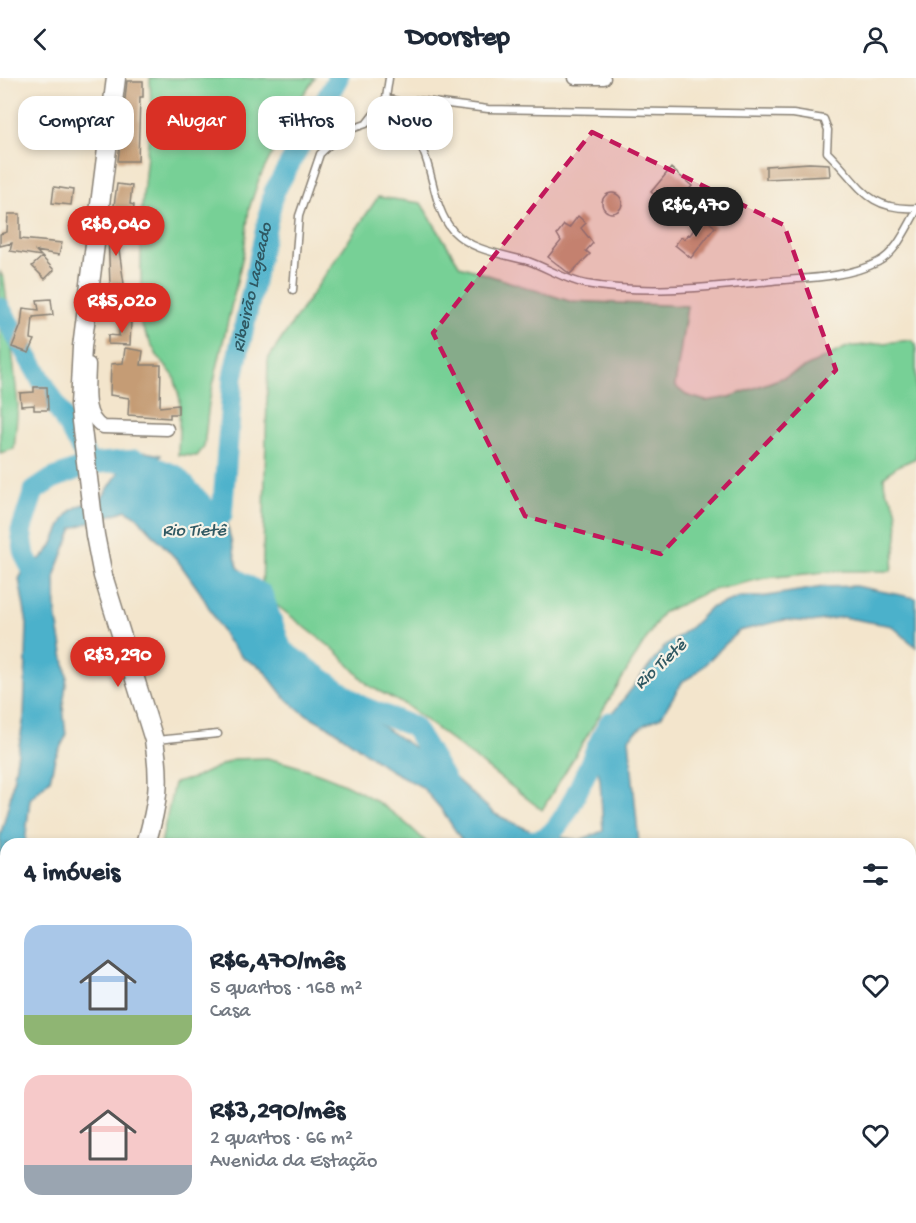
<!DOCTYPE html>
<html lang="pt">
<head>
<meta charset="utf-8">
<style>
	body { margin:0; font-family:"Gochi Hand",sans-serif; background:#f2f2f3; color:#1f2937; height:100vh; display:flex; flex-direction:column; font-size:22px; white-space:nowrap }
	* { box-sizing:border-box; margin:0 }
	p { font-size:20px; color:#747a83 }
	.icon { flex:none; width:33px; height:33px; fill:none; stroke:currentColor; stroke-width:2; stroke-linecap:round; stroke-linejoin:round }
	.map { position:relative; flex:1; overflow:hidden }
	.details { position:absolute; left:0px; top:760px; width:916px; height:386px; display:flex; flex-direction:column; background:#fff; border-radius:18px 18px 0 0; box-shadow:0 3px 9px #0003 }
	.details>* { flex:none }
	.guide { position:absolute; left:18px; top:18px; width:600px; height:54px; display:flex; gap:12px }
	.price { position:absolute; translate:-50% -51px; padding:0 14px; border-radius:21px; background:#d93025; color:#fff; font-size:20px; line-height:39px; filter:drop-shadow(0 2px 3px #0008) }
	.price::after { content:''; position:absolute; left:50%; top:36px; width:18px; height:14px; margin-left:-9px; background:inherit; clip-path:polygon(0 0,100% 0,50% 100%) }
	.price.current { background:#222; color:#fff }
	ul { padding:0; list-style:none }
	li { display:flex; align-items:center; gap:18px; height:150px; padding:0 24px }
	li span { display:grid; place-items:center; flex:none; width:168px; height:120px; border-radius:18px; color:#555 }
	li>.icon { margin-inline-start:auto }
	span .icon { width:72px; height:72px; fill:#fffc; stroke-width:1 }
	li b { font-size:26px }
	h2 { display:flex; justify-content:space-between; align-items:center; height:72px; padding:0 24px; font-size:26px }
	.tag { padding:0 21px; border-radius:18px; background:#fff; box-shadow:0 3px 9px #0003; font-size:21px; line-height:54px }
	.tag.current { background:#d93025; color:#fff }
	header { display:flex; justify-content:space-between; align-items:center; height:78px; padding:0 24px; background:#fff; font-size:27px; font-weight:700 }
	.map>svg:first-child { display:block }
</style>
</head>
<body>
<header><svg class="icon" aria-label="back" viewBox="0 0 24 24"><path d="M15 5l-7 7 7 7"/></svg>Doorstep<svg class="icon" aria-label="person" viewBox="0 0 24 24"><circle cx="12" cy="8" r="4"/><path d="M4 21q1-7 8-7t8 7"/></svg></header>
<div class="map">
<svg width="916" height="1145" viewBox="0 0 916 1145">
	<rect width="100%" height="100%" fill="#f7f3e8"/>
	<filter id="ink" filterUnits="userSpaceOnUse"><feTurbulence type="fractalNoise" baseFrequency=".0167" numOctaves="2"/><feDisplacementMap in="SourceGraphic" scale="12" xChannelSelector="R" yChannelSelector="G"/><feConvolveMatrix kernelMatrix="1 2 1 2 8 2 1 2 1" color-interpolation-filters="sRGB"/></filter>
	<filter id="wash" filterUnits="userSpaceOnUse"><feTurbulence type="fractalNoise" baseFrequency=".008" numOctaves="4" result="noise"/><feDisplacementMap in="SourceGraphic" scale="24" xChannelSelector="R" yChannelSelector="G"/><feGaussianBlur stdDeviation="1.35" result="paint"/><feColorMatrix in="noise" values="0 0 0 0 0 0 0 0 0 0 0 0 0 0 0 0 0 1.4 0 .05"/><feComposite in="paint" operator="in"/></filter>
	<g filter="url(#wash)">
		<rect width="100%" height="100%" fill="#f3e5cc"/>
		<path fill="#77d096" stroke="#4a7659" stroke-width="1.5" d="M150 0H315L301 20 259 101 249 131 244 173 209 325 204 369 197 378 178 377 180 322 174 298 158 279 141 247V138L151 34Z
			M378 119 421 125 460 188 569 223 687 228 675 308 686 317 706 323 730 319 787 298 847 269 911 262 916 266V380L896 389 884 399C884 420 891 414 895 428 901 444 895 477 891 493H836L765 500 709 513 662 535 542 732 407 628 369 608 337 574 262 516 268 281Z
			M0 194 4 201 8 233 18 328 14 371 0 375Z
			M267 680C333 696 380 717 428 766H161L174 705 194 700 234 681Z
			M6 1016V1140H342L336 1145H0V1034Z"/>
		<path fill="#4cb1cb" stroke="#346674" stroke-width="1.5" d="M145 374 161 377 155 389 183 416 215 425 226 443 238 489 262 516 268 550 295 589 444 690 495 736 537 756 580 762 603 753 600 701 594 678 601 650 665 568 692 548 710 530 740 519H761L823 509 855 508 916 520V569L892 548 842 539 811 544 784 542 739 553 694 597 683 603 661 639 644 647 629 660 639 766H464L442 732 422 709 390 692 334 652 302 634 284 619 262 590 243 580 227 562 200 514 178 483 136 438 126 432 73 450 55 496 56 536 67 598 63 628 66 658 55 680 50 701 30 721 25 766H6V824L0 835V759L10 721 24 639 27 546 19 501 27 486C62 478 52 443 77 429 83 425 93 424 100 423L128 380Z"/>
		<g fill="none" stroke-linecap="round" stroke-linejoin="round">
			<g stroke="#4cb1cb" stroke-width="21">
				<path d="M0 230 88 383"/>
				<path id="s1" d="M222 437 233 299 274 114 338 0"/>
				<path d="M238 502 262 516 282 572 361 628 414 649 449 709"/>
				<path d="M42 511 25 478 21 453 34 413 52 401 90 386 136 382 175 397 215 440"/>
				<path d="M523 763C528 762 536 763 541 761 568 754 593 669 610 644"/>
			</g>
		</g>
		<g id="blocks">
			<path fill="#c59c74" d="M127 3H143V19H140L138 83H118Z
				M809 85 829 86 830 98 766 101V88Z
				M671 90 692 108 672 131 651 114Z
				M117 106 132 108 130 126 134 127 133 137 113 135Z
				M54 109 73 112 71 127 52 125Z
				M602 125a10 10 0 1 1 20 0a10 10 0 1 1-20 0Z
				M8 136H20V161L62 165 59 177 36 173 41 178 10 173 12 165 0 168V156L7 154Z
				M578 138 586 145 581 150 593 165 586 173 590 176 570 196 548 179 561 163 557 156 564 147 569 150Z
				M703 139 715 149 691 180 675 167 681 159 684 161 688 156 690 157Z
				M126 153 127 165H118L124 206 110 207 108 154Z
				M42 179 54 192 45 201 32 188Z
				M51 221 53 237 33 239 31 261 35 262 29 275 12 269 21 247 23 230 39 232 37 222Z
				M120 241 131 242 130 267 108 266V257L119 258Z
				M125 270 143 273 141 287H161L160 329 178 327V336H170V340L128 337 129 320 110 317 111 286 123 285Z
				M34 309H47L48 332H34V327L21 328 20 315 34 314Z"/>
		</g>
	</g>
	<g filter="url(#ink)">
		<use href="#blocks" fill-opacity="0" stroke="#888074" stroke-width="1.5"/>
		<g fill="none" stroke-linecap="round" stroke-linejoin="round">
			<g stroke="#888074" stroke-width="9">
				<path id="lane" d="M386 20 409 26 416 22 488 31 793 36 824 41 828 52 827 74C860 106 866 133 916 130
					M409 26C406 43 421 65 426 81 434 104 436 134 453 153 472 173 502 176 528 183 548 190 565 202 586 206 647 217 710 209 772 203 806 200 847 200 878 184 896 175 906 151 916 134
					M293 212 299 138 320 76 343 54 366 46 386 20 389 0
					M156 662 218 656
					M465 1140 466 1145"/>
			</g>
			<g stroke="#888074" stroke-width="15">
				<path id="street" d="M575 0H604
					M89 286C89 307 83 338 103 349L167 351"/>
			</g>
			<g stroke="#888074" stroke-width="21">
				<path id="secondary" d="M116 0 82 269 79 327 95 457 103 498 154 662C161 704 158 726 146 766
					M0 1005 6 990"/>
			</g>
			<use href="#lane" stroke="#fff" stroke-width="6"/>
			<use href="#street" stroke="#fff" stroke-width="12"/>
			<use href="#secondary" stroke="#fff" stroke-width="18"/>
		</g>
	</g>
	<path fill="#c2185b" fill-opacity="0.2" stroke="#c2185b" stroke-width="4.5" stroke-dasharray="12 8" stroke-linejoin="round" d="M592 54 784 147 836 292 661 476 525 438 433 255Z"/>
	<g text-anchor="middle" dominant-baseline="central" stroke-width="4.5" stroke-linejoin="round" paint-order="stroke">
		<g font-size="18" font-style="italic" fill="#2f5862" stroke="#f7f3e8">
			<text stroke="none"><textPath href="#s1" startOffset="230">Ribeirão Lageado</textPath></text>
			<text x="194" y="453">Rio Tietê</text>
			<text transform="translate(661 587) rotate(-43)">Rio Tietê</text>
		</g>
	</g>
</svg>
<b class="price current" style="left:696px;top:160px">R$6,470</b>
<b class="price" style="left:116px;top:179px">R$8,040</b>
<b class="price" style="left:122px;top:256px">R$5,020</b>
<b class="price" style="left:118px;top:610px">R$3,290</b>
<div class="guide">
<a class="tag">Comprar</a>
<a class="tag current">Alugar</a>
<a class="tag">Filtros</a>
<a class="tag">Novo</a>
</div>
<section class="details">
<h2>4 imóveis<svg class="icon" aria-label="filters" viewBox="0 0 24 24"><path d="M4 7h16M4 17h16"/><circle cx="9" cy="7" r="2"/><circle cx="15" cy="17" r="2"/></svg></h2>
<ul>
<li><span style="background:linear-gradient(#a9c7e8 75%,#8fb573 0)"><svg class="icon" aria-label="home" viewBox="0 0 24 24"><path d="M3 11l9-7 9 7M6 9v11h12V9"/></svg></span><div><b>R$6,470/mês</b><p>5 quartos · 168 m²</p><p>Casa</p></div><svg class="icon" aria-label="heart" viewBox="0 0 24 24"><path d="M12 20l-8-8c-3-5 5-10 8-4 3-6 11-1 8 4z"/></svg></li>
<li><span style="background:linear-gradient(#f6c9c9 75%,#9aa5b1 0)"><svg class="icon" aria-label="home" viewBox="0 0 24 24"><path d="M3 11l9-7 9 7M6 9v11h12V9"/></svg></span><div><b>R$3,290/mês</b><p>2 quartos · 66 m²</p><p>Avenida da Estação</p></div><svg class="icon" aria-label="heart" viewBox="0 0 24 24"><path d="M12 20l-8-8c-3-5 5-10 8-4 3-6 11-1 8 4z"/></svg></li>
</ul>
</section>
</div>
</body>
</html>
